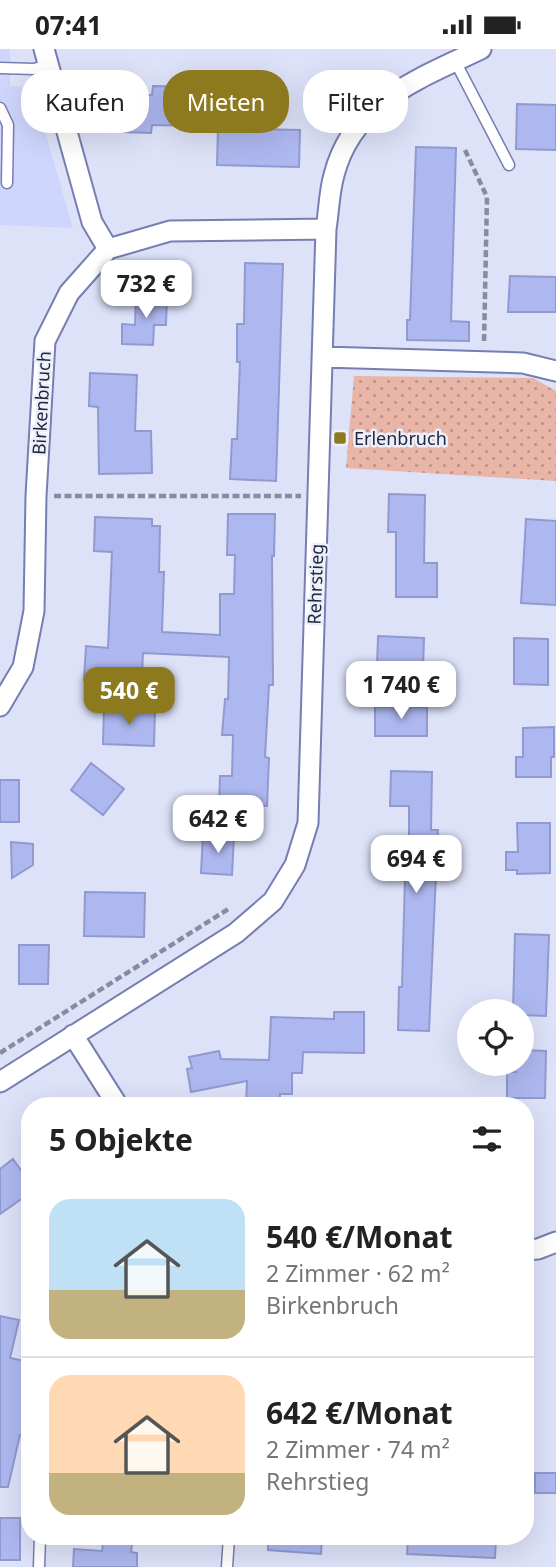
<!DOCTYPE html>
<html lang="de">
<head>
<meta charset="utf-8">
<style>
	body { margin:0; font-family:"Noto Sans",sans-serif; background:#f2f2f2; color:#222; height:100vh; display:flex; flex-direction:column; font-size:26px; white-space:nowrap }
	* { box-sizing:border-box; margin:0 }
	p { font-size:23px; color:#767676 }
	.icon { flex:none; width:38px; height:38px; fill:none; stroke:currentColor; stroke-width:2; stroke-linecap:round; stroke-linejoin:round }
	.map { position:relative; flex:1; overflow:hidden }
	.side { position:absolute; left:21px; top:1048px; width:513px; height:448px; display:flex; flex-direction:column; background:#fff; border-radius:28px; box-shadow:0 7px 28px #0002 }
	.side>* { flex:none }
	.banner { position:absolute; left:21px; top:21px; width:514px; height:63px; display:flex; gap:14px }
	.controls { position:absolute; left:457px; top:950px; display:grid; gap:14px }
	.controls a { display:grid; place-items:center; width:77px; height:77px; border-radius:50%; background:#fff; box-shadow:0 7px 28px #0002; font-size:35px }
	.price { position:absolute; translate:-50% -60px; padding:0 16px; border-radius:14px; background:#fff; color:#222; font-size:23px; line-height:46px; filter:drop-shadow(0 2px 4px #0008) }
	.price::after { content:''; position:absolute; left:50%; top:42px; width:21px; height:16px; margin-left:-10px; background:inherit; clip-path:polygon(0 0,100% 0,50% 100%) }
	.price.active { background:#8d7a1f; color:#fff }
	ul { padding:0; list-style:none }
	li { display:flex; align-items:center; gap:21px; height:175px; padding:0 28px }
	li+li { border-top:2px solid #e0e0e0 }
	li span { display:grid; place-items:center; flex:none; width:196px; height:140px; border-radius:21px; color:#555 }
	li>.icon { margin-inline-start:auto }
	span .icon { width:84px; height:84px; fill:#fffc; stroke-width:1 }
	li b { font-size:30px }
	h2 { display:flex; justify-content:space-between; align-items:center; height:84px; padding:0 28px; font-size:30px }
	.tag { padding:0 24px; border-radius:28px; background:#fff; box-shadow:0 7px 28px #0002; font-size:24px; line-height:63px }
	.tag.active { background:#8d7a1f; color:#fff }
	.status { display:flex; justify-content:space-between; align-items:center; height:49px; padding:0 35px; background:#fff; direction:ltr }
	.status svg { height:19px; fill:currentColor }
	.map>svg:first-child { display:block }
</style>
</head>
<body>
<div class="status"><b>07:41</b><svg viewBox="0 0 49 12"><path d="M0 12V9h3v3zM5 12V6h3v6zM10 12V3h3v9zM15 12V0h3v12zM26 1h20v11H26zM47 4h2v5h-2z"/></svg></div>
<div class="map">
<svg width="556" height="1518" viewBox="0 0 556 1518">
	<defs>
		<pattern id="green-dots" width="8" height="8" patternUnits="userSpaceOnUse" patternTransform="scale(1.75)"><rect width="8" height="8" fill="#e8b5a7"/><path d="M2 2h.1M6 6h.1" fill="none" stroke="#bc9389" stroke-width="1.8" stroke-linecap="round"/></pattern>
	</defs>
	<rect width="100%" height="100%" fill="#dde2f9"/>
	<path fill="#cfd6fd" d="M0 0H10V37L32 38 73 179 0 176Z"/>
	<path fill="url(#green-dots)" d="M354 327 533 329 556 342V432L346 419Z"/>
	<path fill="#aeb8f0" stroke="#919acf" stroke-width="2" d="M153 37 195 38 194 77 152 76 151 84 89 82 91 40 112 41V45L152 46Z
		M517 55 556 56V101L516 100Z
		M218 79 300 81 299 118 217 116Z
		M416 98 456 99 451 272 469 273V292L407 291V271H410Z
		M245 214 283 215 276 432 230 430 232 390H237L240 313H237V275H244Z
		M510 227 556 228V263H508Z
		M136 246 167 247 166 276H154L153 296 122 295V275L135 276Z
		M90 324 137 326 135 382H151L152 424 99 425 98 358 89 357Z
		M389 445 425 446 424 514H437V548H396V483H388Z
		M228 465H275L274 507H272L273 636H269L265 708 269 709 267 757 219 755 220 727H232L233 686H222L225 650H228L229 608 143 604 142 624 115 623V633L84 631 86 597 108 599 112 503 94 502 95 468 152 470V477H160L159 523H164L162 583 220 586V545H234L235 506H227Z
		M526 470 556 472V556L521 554Z
		M378 587 424 589 423 621 377 619Z
		M514 589 548 590V636L514 635Z
		M375 657 427 658V687H375Z
		M104 659 155 661 154 697 103 695Z
		M554 678V708H551V728H516V708H523V679Z
		M91 714 124 740 103 766 71 741Z
		M391 722 432 723 431 781H438L429 982 398 981 399 938H402L405 829 387 828 388 793H409V757H390Z
		M0 731H19V773H0Z
		M517 774H550V824L517 825V821H506V803H518Z
		M203 786 234 787 232 826 201 824Z
		M11 793 33 795V816L12 829Z
		M85 843 145 844 144 888 84 887Z
		M515 885 549 886 546 967 522 966V962H513Z
		M19 896H49L48 935H19Z
		M334 963H364V1004L303 1003 302 1024H292V1045H280V1057H246L247 1032 191 1043 187 1020 192 1019 189 1008 219 1002 221 1010 269 1011 271 968 334 970Z
		M522 1001 546 1002 545 1049H507V1023H516V1015H522Z
		M13 1110 30 1134V1144L0 1165V1120Z
		M0 1267 19 1271 10 1309 30 1313V1327L22 1360 30 1362V1369L26 1387 20 1386 8 1438H0Z
		M535 1424H556V1444H535Z
		M0 1469H20V1511H0Z
		M104 1488H133L131 1503 137 1504V1518H73L74 1500 102 1502Z
		M268 1488H322L321 1505 268 1501Z
		M408 1488H496L495 1509 407 1505Z"/>
	<g fill="none" stroke-linecap="round" stroke-linejoin="round">
		<g stroke="#767eb2" stroke-width="13">
			<path id="lane" d="M455 12 509 116
				M0 19 34 20 48 16
				M0 59 8 76 7 134
				M39 1518 40 1488
				M227 1518 229 1488"/>
		</g>
		<g stroke="#767eb2" stroke-width="23">
			<path id="street" d="M44 0 92 173 108 200
				M323 308 523 314 556 322
				M0 657 23 618 34 562 36 447 45 292 69 244 108 200 170 182 326 180
				M73 986 118 1057
				M0 1033 236 884 273 852 295 816 308 774 326 180C329 162 329 143 334 126 353 52 419 30 481 0
				M525 1201 538 1200 556 1193"/>
		</g>
		<path stroke="#888ca2" stroke-width="4.5" stroke-dasharray="7 3.5" stroke-linecap="butt" d="M465 101 487 148 484 295
			M54 447H301
			M0 1004 230 859"/>
		<use href="#lane" stroke="#fff" stroke-width="10"/>
		<use href="#street" stroke="#fff" stroke-width="19"/>
	</g>
	<rect fill="#8d7a1f" stroke="#edf0fc" stroke-width="2.5" x="333" y="382" width="14" height="14" rx="3.5"/>
	<g text-anchor="middle" dominant-baseline="central" stroke-width="5" stroke-linejoin="round" paint-order="stroke">
		<g font-size="18" fill="#23273c" stroke="#edf0fc">
			<text transform="translate(41 354) rotate(-87)">Birkenbruch</text>
			<text transform="translate(315 535) rotate(-88)">Rehrstieg</text>
		</g>
		<g font-size="18" fill="#23273c" stroke="#edf0fc" text-anchor="start">
			<text x="354" y="389">Erlenbruch</text>
		</g>
	</g>
</svg>
<div class="controls">
<a><svg class="icon" aria-label="locate" viewBox="0 0 24 24"><circle cx="12" cy="12" r="6"/><path d="M12 2v4M12 18v4M2 12h4M18 12h4"/></svg></a>
</div>
<b class="price" style="left:146px;top:271px">732 €</b>
<b class="price" style="left:401px;top:672px">1 740 €</b>
<b class="price active" style="left:129px;top:678px">540 €</b>
<b class="price" style="left:218px;top:806px">642 €</b>
<b class="price" style="left:416px;top:846px">694 €</b>
<div class="banner">
<a class="tag">Kaufen</a>
<a class="tag active">Mieten</a>
<a class="tag">Filter</a>
</div>
<section class="side">
<h2>5 Objekte<svg class="icon" aria-label="filters" viewBox="0 0 24 24"><path d="M4 7h16M4 17h16"/><circle cx="9" cy="7" r="2"/><circle cx="15" cy="17" r="2"/></svg></h2>
<ul>
<li><span style="background:linear-gradient(#bfe0f5 65%,#c2b280 0)"><svg class="icon" aria-label="home" viewBox="0 0 24 24"><path d="M3 11l9-7 9 7M6 9v11h12V9"/></svg></span><div><b>540 €/Monat</b><p>2 Zimmer · 62 m²</p><p>Birkenbruch</p></div></li>
<li><span style="background:linear-gradient(#ffd9b3 70%,#c2b280 0)"><svg class="icon" aria-label="home" viewBox="0 0 24 24"><path d="M3 11l9-7 9 7M6 9v11h12V9"/></svg></span><div><b>642 €/Monat</b><p>2 Zimmer · 74 m²</p><p>Rehrstieg</p></div></li>
</ul>
</section>
</div>
</body>
</html>
